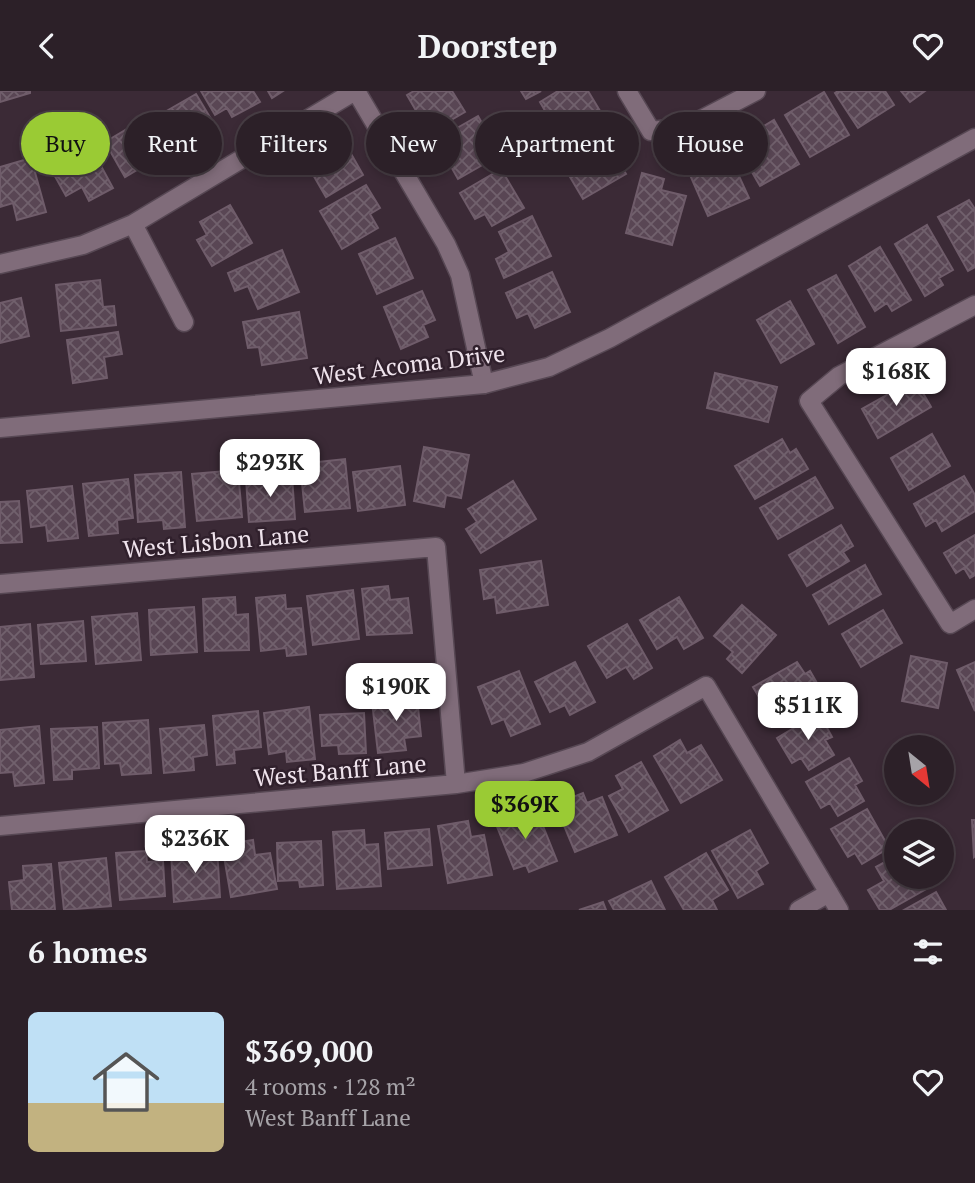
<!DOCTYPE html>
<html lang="en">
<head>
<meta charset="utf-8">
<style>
	body { margin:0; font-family:"PT Serif",serif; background:#382d34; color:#f1f3f6; height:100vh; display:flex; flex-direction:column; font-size:26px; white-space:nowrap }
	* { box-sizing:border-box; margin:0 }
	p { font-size:23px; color:#a6a3a8 }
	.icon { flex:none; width:38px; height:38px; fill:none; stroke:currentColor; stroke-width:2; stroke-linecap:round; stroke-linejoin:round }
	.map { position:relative; height:819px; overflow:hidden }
	.panel { display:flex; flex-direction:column; background:#2c2028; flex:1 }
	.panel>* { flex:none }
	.hud { position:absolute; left:21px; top:21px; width:934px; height:63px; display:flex; gap:14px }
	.needle { width:46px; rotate:150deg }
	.buttons { position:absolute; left:884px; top:644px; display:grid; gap:14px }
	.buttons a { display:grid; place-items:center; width:70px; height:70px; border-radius:50%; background:#2c2028; box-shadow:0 4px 10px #0003,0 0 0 2px #483e45; font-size:35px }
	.price { position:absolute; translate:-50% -60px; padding:0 16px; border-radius:14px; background:#fff; color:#222; font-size:23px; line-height:46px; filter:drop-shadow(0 2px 4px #0008) }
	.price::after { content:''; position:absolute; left:50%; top:42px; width:21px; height:16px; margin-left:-10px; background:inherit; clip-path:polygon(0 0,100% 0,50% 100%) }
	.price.current { background:#9acb34; color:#111 }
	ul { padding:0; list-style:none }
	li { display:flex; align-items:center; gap:21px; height:175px; padding:0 28px }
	li span { display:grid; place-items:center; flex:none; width:196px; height:140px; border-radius:10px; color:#555 }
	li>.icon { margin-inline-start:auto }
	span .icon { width:84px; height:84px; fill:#fffc; stroke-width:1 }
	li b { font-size:30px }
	h2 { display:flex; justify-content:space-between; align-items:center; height:84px; padding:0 28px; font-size:30px }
	.tag { padding:0 24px; border-radius:32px; background:#2c2028; box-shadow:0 4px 10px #0003,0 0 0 2px #483e45; font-size:24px; line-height:63px }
	.tag.current { background:#9acb34; color:#111 }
	header { display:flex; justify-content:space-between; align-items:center; height:91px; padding:0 28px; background:#2c2028; font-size:32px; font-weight:700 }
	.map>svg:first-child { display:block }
</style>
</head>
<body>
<header><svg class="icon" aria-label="back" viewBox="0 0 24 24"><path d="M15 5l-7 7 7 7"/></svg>Doorstep<svg class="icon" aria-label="heart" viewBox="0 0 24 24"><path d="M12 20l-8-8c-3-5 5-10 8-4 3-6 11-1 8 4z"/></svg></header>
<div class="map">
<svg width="975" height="819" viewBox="0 0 975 819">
	<defs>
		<pattern id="building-cross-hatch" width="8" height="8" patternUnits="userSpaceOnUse" patternTransform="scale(1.75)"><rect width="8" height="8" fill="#594654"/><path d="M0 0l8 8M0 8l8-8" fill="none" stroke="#71616d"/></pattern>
	</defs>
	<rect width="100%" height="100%" fill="#3b2a36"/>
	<path fill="url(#building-cross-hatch)" stroke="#6f5c6a" stroke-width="2" d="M0 0H30V2L0 11Z
		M201 0H253L260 11 232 26 227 17 215 24Z
		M268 0H283L272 7Z
		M414 0H452L465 21 429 42 407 4Z
		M521 0H541L526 8Z
		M558 0H588L603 25 562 49 540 11Z
		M838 0H885L894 14 858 37 835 2Z
		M901 0H925L910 11Z
		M824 1 849 44 810 66 785 24Z
		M196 3 211 28 198 36 204 46 177 62 156 26Z
		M478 25 500 64 458 88 436 49Z
		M144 28 164 63 125 86 105 51Z
		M774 29 799 73 760 95 735 52Z
		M610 40 620 56 612 60 626 83 583 108 560 69Z
		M723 50 749 107 708 125 690 84 712 74 705 58Z
		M88 51 113 97 89 110 82 96 66 105 48 73Z
		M331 52 340 67 350 61 363 84 326 106 304 68Z
		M31 67 46 121 17 129 13 112 0 116V76Z
		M501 78 524 117 492 135 485 123 475 128 460 102Z
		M642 82 664 88 661 99 686 105 672 154 626 142Z
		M366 94 380 117 370 123 378 137 342 158 320 120Z
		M969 109 975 118V176L968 180 938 126Z
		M230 114 252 152 212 175 197 149 207 144 200 131Z
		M532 125 551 165 504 187 496 168 509 161 499 141Z
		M927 134 953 179 939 187 943 194 925 205 895 153Z
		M395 147 413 187 377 203 359 163Z
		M880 156 911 209 892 220 887 212 875 220 849 175Z
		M282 159 299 201 258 218 248 195 235 200 228 182Z
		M552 181 570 221 535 237 528 222 517 227 506 202Z
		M836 184 865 236 838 252 808 199Z
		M100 189 103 216 114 215 116 234 61 240 56 194Z
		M422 200 435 229 423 234 428 246 401 258 384 216Z
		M21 207 29 245 0 252V212Z
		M790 210 814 253 781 272 757 229Z
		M299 221 307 267 262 274 259 256 248 257 243 231Z
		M118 241 122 263 104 266 107 287 73 292 67 249Z
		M715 282 777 296 768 331 707 317Z
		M915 288 931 316 878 347 862 318Z
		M932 343 950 375 909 399 891 367Z
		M782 348 790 362 796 358 808 378 755 408 735 375Z
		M424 356 469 364 461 407 446 404 444 416 414 410Z
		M345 368 350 417 305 421 300 373Z
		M400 375 405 414 358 420 353 381Z
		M238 379 242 426 197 430 192 383Z
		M181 381 185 436 164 438 163 429 138 431 135 384Z
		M292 385 295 428 249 431 246 388Z
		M964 385 975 404V420L942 440 936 429 926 435 914 413Z
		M815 386 833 417 778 448 760 417Z
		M128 388 133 427 117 429 118 442 89 445 83 393Z
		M513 390 536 428 481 462 466 438 477 431 468 418Z
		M72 395 78 447 48 450 46 434 31 436 27 400Z
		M19 410 22 451 0 452V411Z
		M841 434 853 455 843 461 849 470 807 495 789 464Z
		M975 444V484L970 487 964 477 956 482 944 462Z
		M541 470 548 514 497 522 495 506 484 508 480 479Z
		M865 474 881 503 829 533 813 504Z
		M388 495 390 509 408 507 412 542 367 544 362 498Z
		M353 499 359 548 313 554 307 505Z
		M285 504 286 518 301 517 306 563 287 565 286 557 261 560 256 507Z
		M235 506 236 524 248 523 249 559 205 560 203 508Z
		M679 506 703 547 684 558 677 546 657 558 640 529Z
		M742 514 776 544 742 582 727 568 733 561 714 545Z
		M194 516 197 561 151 564 149 519Z
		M883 519 902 552 861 576 842 543Z
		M137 522 141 569 96 573 92 526Z
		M83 530 86 570 41 573 38 534Z
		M30 533 34 586 0 589V536Z
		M627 533 652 577 634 588 626 576 607 587 588 555Z
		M911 565 947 572 938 617 902 610Z
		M575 571 595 611 570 624 565 614 550 621 535 591Z
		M797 571 805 583 810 580 825 606 789 627 777 606 764 614 753 596Z
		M975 571V620L957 579Z
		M519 580 540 633 511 645 504 628 492 633 478 596Z
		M417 606 421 645 404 647 406 659 378 662 372 611Z
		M309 616 315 668 287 671 286 660 269 663 264 622Z
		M258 620 261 656 234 659 235 672 217 674 213 625Z
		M364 622 366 662 339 663 338 654 322 655 320 624Z
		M819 622 832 646 825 649 834 664 809 679 801 667 792 672 777 647Z
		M148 629 151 682 122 684 120 672 105 673 103 632Z
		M204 634 207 664 193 666 194 679 164 682 160 638Z
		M39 635 44 692 15 695 13 681 0 682V639Z
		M97 636 99 677 72 679V688L54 689 51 638Z
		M680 649 687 662 701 654 722 689 681 712 654 665Z
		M849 667 862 690 855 694 864 710 838 725 830 712 821 717 806 691Z
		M641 671 668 719 629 741 609 705 623 698 616 685Z
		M583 702 587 712 602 706 617 744 575 761 555 713Z
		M524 717 531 734 541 730 557 770 529 781 526 774 514 778 494 728Z
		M867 718 889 757 862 773 855 762 848 766 831 738Z
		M972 729H975V765L974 766Z
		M468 730 471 746 484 744 492 784 448 792 438 735Z
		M429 738 432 774 388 778 385 742Z
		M364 739 365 754 378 753 381 795 337 798 333 741Z
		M750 739 768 772 756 780 763 793 738 807 712 760Z
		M253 749 255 764 270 762 277 798 231 806 222 754Z
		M321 750 323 794 300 796 299 789 278 790 277 752Z
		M217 757 220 806 174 811 171 761Z
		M146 760 147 771 163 770 165 805 120 809 116 762Z
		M706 762 728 799 712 809 717 819H684L665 786Z
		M896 765V786H924L930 796 889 819H880L868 799 884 790 876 776Z
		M106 767 111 815 64 819 59 772Z
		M51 773 55 819H12L9 791 24 789 23 775Z
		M651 790 665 819H614L609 810Z
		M936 801 946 819H904Z
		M603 811 606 819H579Z"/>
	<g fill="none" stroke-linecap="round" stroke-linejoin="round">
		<g stroke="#574854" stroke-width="21">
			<path id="minor" d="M356 0 446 153 460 184 484 293
				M627 0 651 40 687 36 756 0
				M133 133 184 231
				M0 173 83 154 133 133 355 0
				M975 214 839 285 809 310 950 533 975 518
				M0 493 436 456 456 693
				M0 735 456 693 524 682 588 661 706 595 839 819
				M799 819 829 802"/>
		</g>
		<g stroke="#574854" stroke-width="21">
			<path id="tertiary" d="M0 337 484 293 549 276 610 247 975 47"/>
		</g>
		<use href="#minor" stroke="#806c7a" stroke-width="18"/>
		<use href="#tertiary" stroke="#806c7a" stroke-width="18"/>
	</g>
	<g text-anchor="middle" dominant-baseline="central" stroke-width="5" stroke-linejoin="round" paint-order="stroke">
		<g font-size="24" fill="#efe3ec" stroke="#30202c">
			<text transform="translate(409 273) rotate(-7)">West Acoma Drive</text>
			<text transform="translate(216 450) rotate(-5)">West Lisbon Lane</text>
			<text transform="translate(340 679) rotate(-5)">West Banff Lane</text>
		</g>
	</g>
</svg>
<div class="buttons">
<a><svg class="needle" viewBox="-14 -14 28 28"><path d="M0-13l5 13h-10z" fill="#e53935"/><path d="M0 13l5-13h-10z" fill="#a6a3a8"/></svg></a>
<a><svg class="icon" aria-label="layers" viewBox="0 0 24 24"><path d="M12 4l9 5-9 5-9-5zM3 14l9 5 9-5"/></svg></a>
</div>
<b class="price" style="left:896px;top:317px">$168K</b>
<b class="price" style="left:270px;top:408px">$293K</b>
<b class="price" style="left:396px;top:632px">$190K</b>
<b class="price" style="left:808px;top:651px">$511K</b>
<b class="price current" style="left:525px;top:750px">$369K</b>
<b class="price" style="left:195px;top:784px">$236K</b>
<div class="hud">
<a class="tag current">Buy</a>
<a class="tag">Rent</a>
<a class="tag">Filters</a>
<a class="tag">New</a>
<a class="tag">Apartment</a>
<a class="tag">House</a>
</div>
</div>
<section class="panel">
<h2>6 homes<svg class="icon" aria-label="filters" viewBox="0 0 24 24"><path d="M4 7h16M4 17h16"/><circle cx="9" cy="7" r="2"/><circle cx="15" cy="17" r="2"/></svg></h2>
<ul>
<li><span style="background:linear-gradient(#bfe0f5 65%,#c2b280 0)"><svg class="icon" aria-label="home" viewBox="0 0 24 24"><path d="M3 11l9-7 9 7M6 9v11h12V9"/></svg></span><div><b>$369,000</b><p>4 rooms · 128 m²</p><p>West Banff Lane</p></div><svg class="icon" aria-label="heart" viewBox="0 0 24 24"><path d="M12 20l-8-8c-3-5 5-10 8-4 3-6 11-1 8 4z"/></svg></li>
</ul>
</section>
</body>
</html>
